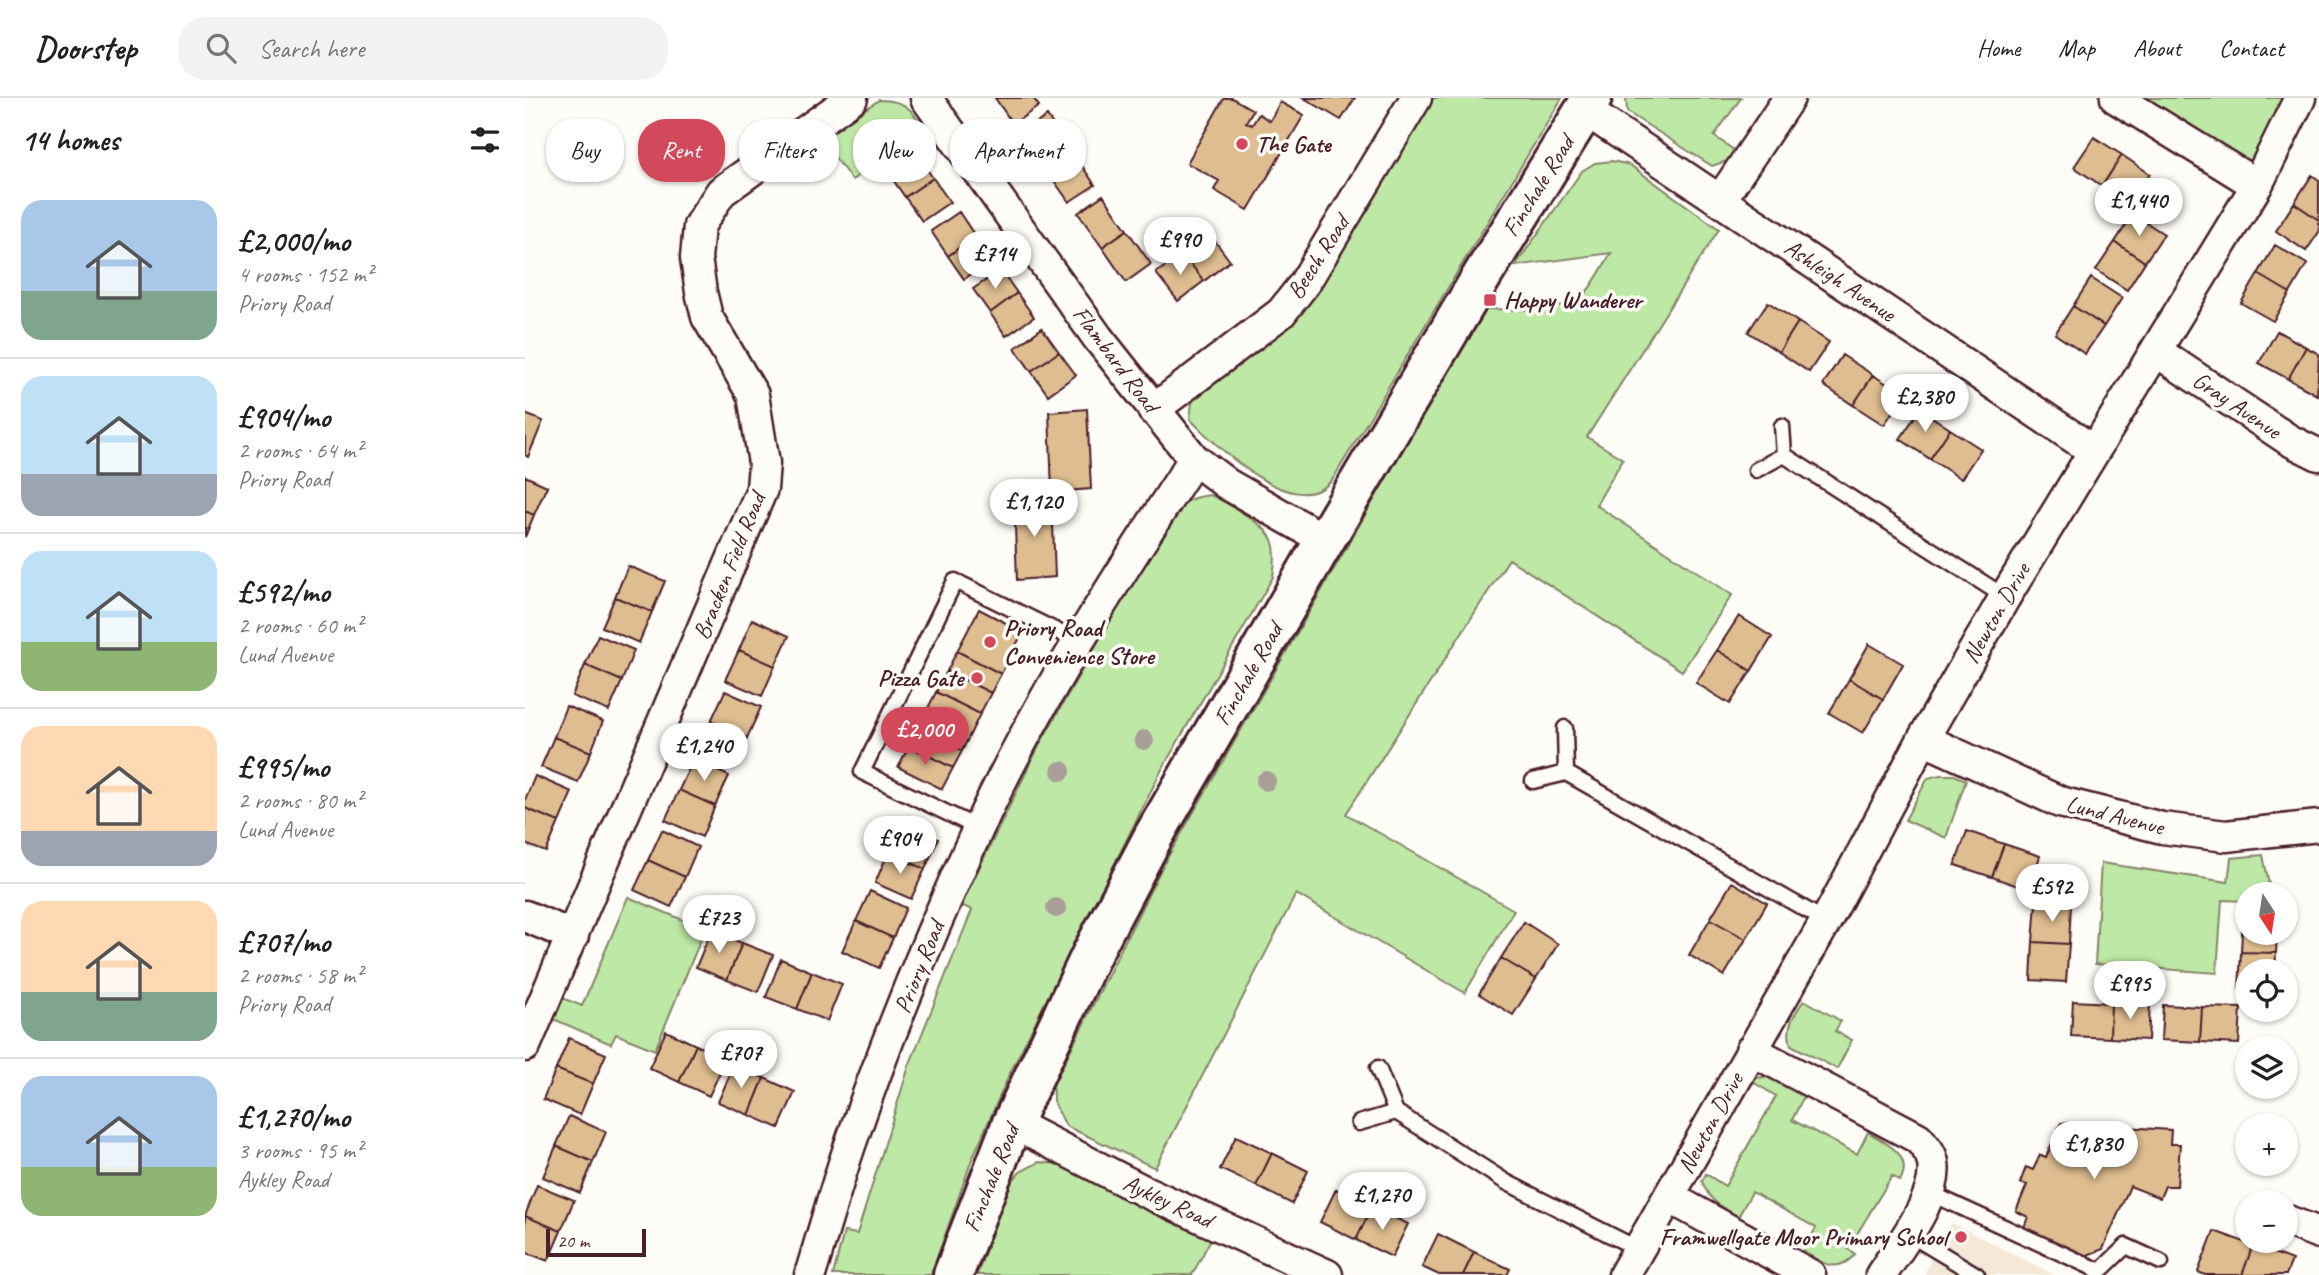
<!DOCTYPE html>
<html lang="en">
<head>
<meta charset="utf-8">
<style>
	body { margin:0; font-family:Caveat,sans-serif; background:#f2f2f2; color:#222; height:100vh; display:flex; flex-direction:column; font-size:26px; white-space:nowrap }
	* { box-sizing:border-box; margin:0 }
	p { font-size:23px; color:#767676 }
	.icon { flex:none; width:38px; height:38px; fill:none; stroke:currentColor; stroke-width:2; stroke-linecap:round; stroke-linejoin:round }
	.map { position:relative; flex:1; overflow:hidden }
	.sheet { display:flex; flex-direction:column; background:#fff; width:525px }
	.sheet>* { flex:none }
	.hud { position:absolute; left:21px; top:21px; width:665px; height:63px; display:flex; gap:14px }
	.needle { width:46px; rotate:168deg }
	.controls { position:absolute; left:1710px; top:784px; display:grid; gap:14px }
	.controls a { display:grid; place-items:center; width:63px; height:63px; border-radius:50%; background:#fff; box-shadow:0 2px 5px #0004; font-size:35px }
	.scale { position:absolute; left:21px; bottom:18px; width:100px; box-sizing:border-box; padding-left:7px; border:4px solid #4a1f2b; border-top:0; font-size:19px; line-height:24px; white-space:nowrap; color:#4a1f2b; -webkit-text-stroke:5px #fdfcf7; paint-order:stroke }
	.price { position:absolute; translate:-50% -60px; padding:0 16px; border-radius:24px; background:#fff; color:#222; font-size:23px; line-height:46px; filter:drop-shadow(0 2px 4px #0008) }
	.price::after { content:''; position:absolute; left:50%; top:42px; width:21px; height:16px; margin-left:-10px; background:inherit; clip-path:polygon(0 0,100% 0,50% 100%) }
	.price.current { background:#d1495b; color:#fff }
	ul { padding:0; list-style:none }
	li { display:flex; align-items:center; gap:21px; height:175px; padding:0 21px }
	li+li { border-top:2px solid #e0e0e0 }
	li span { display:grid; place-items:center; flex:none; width:196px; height:140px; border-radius:21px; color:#555 }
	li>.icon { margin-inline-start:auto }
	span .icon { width:84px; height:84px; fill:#fffc; stroke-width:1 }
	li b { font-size:30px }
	h2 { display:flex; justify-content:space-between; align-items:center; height:84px; padding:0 21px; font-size:30px }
	.pill { padding:0 24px; border-radius:28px; background:#fff; box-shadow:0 2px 5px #0004; font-size:24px; line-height:63px }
	.pill.current { background:#d1495b; color:#fff }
	header { display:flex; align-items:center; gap:42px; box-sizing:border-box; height:98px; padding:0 35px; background:#fff; border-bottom:2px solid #e0e0e0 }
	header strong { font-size:33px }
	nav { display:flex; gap:38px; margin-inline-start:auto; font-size:24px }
	.search { width:490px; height:63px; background:#f2f2f2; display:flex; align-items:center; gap:18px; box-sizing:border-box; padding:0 24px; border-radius:28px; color:#767676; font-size:26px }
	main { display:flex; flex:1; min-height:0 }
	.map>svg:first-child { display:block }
</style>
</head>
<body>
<header>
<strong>Doorstep</strong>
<div class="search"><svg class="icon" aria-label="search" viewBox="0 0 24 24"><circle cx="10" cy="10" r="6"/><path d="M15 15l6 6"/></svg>Search here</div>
<nav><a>Home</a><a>Map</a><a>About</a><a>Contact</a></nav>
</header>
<main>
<section class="sheet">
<h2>14 homes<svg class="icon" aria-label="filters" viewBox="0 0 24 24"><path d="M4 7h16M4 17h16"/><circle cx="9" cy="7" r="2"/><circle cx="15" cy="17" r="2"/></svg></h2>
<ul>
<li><span style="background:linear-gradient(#a9c7e8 65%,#7fa58c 0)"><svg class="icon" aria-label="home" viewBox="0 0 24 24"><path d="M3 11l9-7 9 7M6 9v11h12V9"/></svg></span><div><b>£2,000/mo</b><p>4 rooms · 152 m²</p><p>Priory Road</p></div></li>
<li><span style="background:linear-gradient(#bfe0f5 70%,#9aa5b1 0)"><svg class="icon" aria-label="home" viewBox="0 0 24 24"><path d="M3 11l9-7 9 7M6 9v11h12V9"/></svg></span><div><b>£904/mo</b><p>2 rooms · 64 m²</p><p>Priory Road</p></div></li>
<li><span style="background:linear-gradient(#bfe0f5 65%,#8fb573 0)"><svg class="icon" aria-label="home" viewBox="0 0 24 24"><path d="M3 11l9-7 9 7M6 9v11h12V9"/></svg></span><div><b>£592/mo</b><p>2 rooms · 60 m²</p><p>Lund Avenue</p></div></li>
<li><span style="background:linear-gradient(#ffd9b3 75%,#9aa5b1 0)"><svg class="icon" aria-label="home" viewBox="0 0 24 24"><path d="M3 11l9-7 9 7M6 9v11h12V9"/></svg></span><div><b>£995/mo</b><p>2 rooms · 80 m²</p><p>Lund Avenue</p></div></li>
<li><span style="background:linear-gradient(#ffd9b3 65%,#7fa58c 0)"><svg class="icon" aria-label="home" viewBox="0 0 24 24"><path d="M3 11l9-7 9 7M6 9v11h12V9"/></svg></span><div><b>£707/mo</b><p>2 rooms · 58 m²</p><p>Priory Road</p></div></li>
<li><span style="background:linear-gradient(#a9c7e8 65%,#8fb573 0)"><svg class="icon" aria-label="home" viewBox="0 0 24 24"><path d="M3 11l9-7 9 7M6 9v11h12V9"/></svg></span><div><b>£1,270/mo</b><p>3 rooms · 95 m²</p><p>Aykley Road</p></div></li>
</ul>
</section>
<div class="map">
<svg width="1794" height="1177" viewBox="0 0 1794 1177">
	<rect width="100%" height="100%" fill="#fdfcf7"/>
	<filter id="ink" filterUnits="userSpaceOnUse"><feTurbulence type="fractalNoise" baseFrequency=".0143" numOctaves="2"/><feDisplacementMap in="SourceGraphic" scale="14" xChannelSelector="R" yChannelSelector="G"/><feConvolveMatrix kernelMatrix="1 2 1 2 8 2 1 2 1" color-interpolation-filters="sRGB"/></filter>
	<g filter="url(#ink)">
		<path fill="#f4e9d8" d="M1427 1125 1530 1177H1399L1410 1153Z"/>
		<path fill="#bee8a5" stroke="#848468" stroke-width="2" d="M908 0H1037L808 381C770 427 692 348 665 321L667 305 672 296 767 221 785 203Z
			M1101 0H1216L1189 38 1213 55 1208 61 1187 68 1102 14Z
			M1591 0H1775L1732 87Z
			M354 2C386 2 389 16 404 40L368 66 361 58 327 82 296 41Z
			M1087 63 1105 67 1194 131 1062 339 1098 361 1071 407 1207 497 1157 573 984 461 821 716 989 812 940 895 771 796 630 1070 541 1028 528 1003V987L637 769 959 211C987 211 1029 215 1054 201 1064 196 1079 166 1086 155L990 168 1057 73 1070 65Z
			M685 397C697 402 707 408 719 416 748 435 754 443 748 479L636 673 485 975 447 1061 406 1177H308L319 1134 332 1136 384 968 447 812 436 807 516 644 644 419C656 404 666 399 685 397Z
			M1415 677H1429L1441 682 1421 740 1380 722 1403 680Z
			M1738 757 1746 796H1722V803L1697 802 1692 875 1570 866 1576 765 1703 784 1706 760Z
			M103 799 180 831 130 952 91 936 86 946 26 920 35 899 57 908Z
			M1279 902 1316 923 1310 933 1327 942 1312 971 1266 947C1260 929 1269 917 1279 902Z
			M1247 978 1281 994 1267 1022 1332 1056 1343 1034C1362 1045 1389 1058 1375 1083L1367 1078 1323 1151 1330 1156C1313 1177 1296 1165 1278 1153L1291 1130 1227 1094 1213 1119C1196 1109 1183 1102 1177 1083L1181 1076 1200 1088 1251 998 1228 984 1231 980Z
			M514 1064 542 1067 687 1139 667 1177H452L483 1088 495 1074Z"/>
		<path fill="#debd90" stroke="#4a1f2b" stroke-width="2" d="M470 0H508L514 8 488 26Z
			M699 0H707L728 12 721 24 727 27 734 16 745 23 755 4 779 17 723 112 689 92 694 83 662 65Z
			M779 0H830L816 22Z
			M522 18 546 52 520 70 496 36Z
			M1569 39 1597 57 1577 88 1549 69Z
			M546 52 570 87 544 104 520 70Z
			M391 56 408 80 380 99 364 76Z
			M1597 57 1625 76 1604 107 1577 88Z
			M1787 77 1794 82V122L1769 105Z
			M408 80 425 104 397 123 380 99Z
			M578 97 602 132 577 149 553 115Z
			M1769 105 1794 122V134L1781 153 1751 133Z
			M434 114 450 138 423 158 406 133Z
			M1608 116 1639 136 1620 164 1590 144Z
			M602 132 626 166 601 184 577 149Z
			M684 135 705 163 679 183 658 156Z
			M450 138 467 162 439 181 423 158Z
			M1590 144 1620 164 1602 192 1571 172Z
			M1750 147 1782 166 1765 195 1733 176Z
			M658 156 679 183 653 203 631 175Z
			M476 172 492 195 465 215 448 191Z
			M1733 176 1765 195 1748 223 1716 205Z
			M1566 180 1597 200 1579 228 1548 208Z
			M492 195 509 219 481 238 465 215Z
			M1243 204 1273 224 1254 254 1223 234Z
			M1548 208 1579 228 1560 256 1530 236Z
			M1273 224 1304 244 1284 274 1254 254Z
			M517 230 534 254 506 273 490 250Z
			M1752 233 1781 249 1763 281 1734 265Z
			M1781 249 1794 256 1792 297 1763 281Z
			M534 254 551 277 523 297 506 273Z
			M1317 257 1348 277 1328 307 1298 287Z
			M1348 277 1379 297 1359 327 1328 307Z
			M562 311 566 391 527 394 524 314Z
			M1395 311 1425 331 1405 361 1375 341Z
			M0 316 18 323 3 359 0 357Z
			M1425 331 1456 351 1436 381 1405 361Z
			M0 378 22 388 9 417 0 413Z
			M527 400 530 479 492 482 489 402Z
			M0 413 9 417 0 439Z
			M103 468 140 483 127 514 90 499Z
			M90 499 127 514 114 545 77 529Z
			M454 511 498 534 476 576 432 553Z
			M1214 518 1247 539 1226 573 1192 552Z
			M227 521 264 538 250 568 214 552Z
			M73 537 109 552 97 583 60 567Z
			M1344 546 1378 566 1358 601 1324 581Z
			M214 552 250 568 237 598 200 582Z
			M1192 552 1226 573 1205 606 1171 585Z
			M432 553 476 576 466 595 422 573Z
			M60 567 97 583 84 613 47 598Z
			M422 573 466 595 455 616 411 594Z
			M1324 581 1358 601 1338 635 1304 615Z
			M200 593 236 609 222 640 186 623Z
			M411 594 455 616 437 653 393 630Z
			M41 608 78 623 66 654 29 639Z
			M186 623 222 640 209 670 172 653Z
			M393 630 437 653 428 670 384 648Z
			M29 639 66 654 53 684 16 669Z
			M384 648 428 670 417 691 373 669Z
			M168 662 204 678 190 708 154 692Z
			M10 678 47 694 34 724 0 710V702Z
			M154 692 190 708 177 739 140 722Z
			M0 710 34 724 21 754 0 746Z
			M377 725 413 741 400 771 363 755Z
			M137 732 173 749 160 779 123 762Z
			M1442 733 1479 746 1467 779 1430 767Z
			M1479 746 1515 758 1504 792 1467 779Z
			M363 755 400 771 386 801 350 785Z
			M123 762 160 779 146 809 109 792Z
			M1207 784 1242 805 1221 841 1185 821Z
			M345 793 381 810 368 840 331 823Z
			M1511 805 1546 807 1544 846 1508 844Z
			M1718 815H1722V835H1752L1751 855 1716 854Z
			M1185 821 1221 841 1199 878 1164 857Z
			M331 823 368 840 354 870 317 853Z
			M999 824 1033 846 1011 881 976 860Z
			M186 833 217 845 202 882 171 869Z
			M1508 844 1544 846 1541 884 1506 882Z
			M217 845 248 857 233 894 202 882Z
			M1716 854 1751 855 1750 873H1722V893L1714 892Z
			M976 860 1011 881 988 917 954 896Z
			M256 861 287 874 272 911 241 899Z
			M287 874 317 886 302 923 272 911Z
			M1548 903 1586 905 1585 940 1546 938Z
			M1586 905 1625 907 1623 942 1585 940Z
			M1638 907 1677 909 1675 944 1636 942Z
			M1677 909 1716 910 1714 946 1675 944Z
			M141 933 171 947 154 984 124 970Z
			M44 940 81 956 68 986 31 971Z
			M171 947 201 961 184 998 154 984Z
			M209 967 239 980 224 1017 193 1004Z
			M31 971 68 986 55 1017 18 1001Z
			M239 980 270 994 254 1030 224 1017Z
			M44 1018 81 1034 68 1064 31 1048Z
			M1536 1025 1646 1032 1645 1046H1655L1652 1088H1640L1635 1100 1605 1088 1578 1151 1560 1158 1498 1132 1503 1119 1491 1113 1502 1087 1495 1085 1501 1069 1508 1072 1515 1057 1521 1059Z
			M711 1038 747 1055 731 1088 695 1071Z
			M31 1048 68 1064 55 1095 18 1079Z
			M747 1055 783 1073 767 1106 731 1088Z
			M12 1087 49 1102 36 1133 0 1118Z
			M811 1091 847 1109 831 1142 795 1124Z
			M847 1109 883 1126 867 1159 831 1142Z
			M0 1118 36 1133 23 1163 0 1154Z
			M1689 1133 1728 1147 1717 1177H1680L1673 1174Z
			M913 1136 949 1154 938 1177H914L897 1169Z
			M1728 1147 1767 1162 1761 1177H1717Z
			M949 1154 985 1171 982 1177H938Z"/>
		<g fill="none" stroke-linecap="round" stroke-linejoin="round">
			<g stroke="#4a1f2b" stroke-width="19">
				<path id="lane" d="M1257 328 1259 357 1480 499
					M1231 372 1259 357
					M1040 630 1041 675 1301 823
					M1008 683 1041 675
					M453 730 337 674 430 483 552 543
					M853 970 871 1014 981 1084 1113 1151
					M834 1025 871 1014
					M1405 1095 1575 1173 1601 1148 1636 1164
					M1382 1135 1452 1177"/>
			</g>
			<g stroke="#4a1f2b" stroke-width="35">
				<path id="street" d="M401 0 573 240 669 361 702 386 800 442
					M1591 0 1732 87
					M1060 12 1569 353
					M1196 101 1264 0
					M1631 253 1764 342 1794 357
					M628 312 756 215 779 186 891 0
					M1398 641 1535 704 1637 730 1701 738 1794 728
					M0 818 48 838
					M0 948 237 391 239 365 228 297 182 219 176 194 171 160 174 128 196 94 327 0
					M1226 952 1393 1040C1397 1045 1404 1052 1406 1058 1420 1092 1374 1149 1356 1177
					M487 1025 619 1093 802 1177
					M1144 1099 1285 1177
					M1760 1122 1794 1135
					M285 1177C298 1135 310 1092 324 1050 361 942 405 835 453 731 513 601 591 481 669 361
					M1099 1177 1301 823 1398 641 1480 499 1732 87 1775 0"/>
			</g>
			<g stroke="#4a1f2b" stroke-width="44">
				<path id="secondary" d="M428 1177 487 1025 566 857 628 739 800 442 957 178 1067 0"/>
			</g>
			<use href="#lane" stroke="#fdfcf7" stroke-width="14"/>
			<use href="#street" stroke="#fdfcf7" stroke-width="30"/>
			<use href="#secondary" stroke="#fdfcf7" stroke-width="38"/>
		</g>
		<g fill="#aa9e98">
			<circle cx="619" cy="642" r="10"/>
			<circle cx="536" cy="673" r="10"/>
			<circle cx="741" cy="683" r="10"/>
			<circle cx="531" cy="810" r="10"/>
		</g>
	</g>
	<g fill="#d1495b" stroke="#fdfcf7" stroke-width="2.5">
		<circle cx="717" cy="46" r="7"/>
		<rect x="958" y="195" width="14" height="14" rx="3.5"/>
		<circle cx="465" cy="544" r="7"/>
		<circle cx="452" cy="580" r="7"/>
		<circle cx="1436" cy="1139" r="7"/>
	</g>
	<g text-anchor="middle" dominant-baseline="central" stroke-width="7" stroke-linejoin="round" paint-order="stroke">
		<g font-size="24" font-weight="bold" fill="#4a1f2b" stroke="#fdfcf7" text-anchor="start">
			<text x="731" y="46">The Gate</text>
			<text x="979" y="202">Happy Wanderer</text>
			<text x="479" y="530">Priory Road<tspan x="479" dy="28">Convenience Store</tspan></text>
			<text x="438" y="580" text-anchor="end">Pizza Gate</text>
			<text x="1422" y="1139" text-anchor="end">Framwellgate Moor Primary School</text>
		</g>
		<g font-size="24" fill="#4a1f2b" stroke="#fdfcf7">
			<text transform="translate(1013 88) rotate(-58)">Finchale Road</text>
			<text transform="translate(793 159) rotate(-57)">Beech Road</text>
			<text transform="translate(1315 182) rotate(34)">Ashleigh Avenue</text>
			<text transform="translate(591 261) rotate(53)">Flambard Road</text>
			<text transform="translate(1712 307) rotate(34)">Gray Avenue</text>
			<text transform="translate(204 468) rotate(-68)">Bracken Field Road</text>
			<text transform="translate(1471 515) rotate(-60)">Newton Drive</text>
			<text transform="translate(723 576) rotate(-60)">Finchale Road</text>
			<text transform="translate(1590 717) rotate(14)">Lund Avenue</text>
			<text transform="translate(394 869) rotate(-68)">Priory Road</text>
			<text transform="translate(1185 1025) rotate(-61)">Newton Drive</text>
			<text transform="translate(466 1080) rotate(-68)">Finchale Road</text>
			<text transform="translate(643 1103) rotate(25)">Aykley Road</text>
		</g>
	</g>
</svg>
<div class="controls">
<a><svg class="needle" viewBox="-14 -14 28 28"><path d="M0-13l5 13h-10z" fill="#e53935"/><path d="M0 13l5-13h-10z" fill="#767676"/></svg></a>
<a><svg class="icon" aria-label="locate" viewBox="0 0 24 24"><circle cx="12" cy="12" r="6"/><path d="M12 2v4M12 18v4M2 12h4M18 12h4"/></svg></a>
<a><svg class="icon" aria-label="layers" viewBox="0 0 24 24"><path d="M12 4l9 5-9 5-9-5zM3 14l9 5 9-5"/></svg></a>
<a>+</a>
<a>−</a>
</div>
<div class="scale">20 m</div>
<b class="price" style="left:1614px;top:140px">£1,440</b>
<b class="price" style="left:655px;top:179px">£990</b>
<b class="price" style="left:470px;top:193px">£714</b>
<b class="price" style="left:1400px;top:336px">£2,380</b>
<b class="price" style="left:509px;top:441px">£1,120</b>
<b class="price current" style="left:400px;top:669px">£2,000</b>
<b class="price" style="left:179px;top:685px">£1,240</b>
<b class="price" style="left:375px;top:778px">£904</b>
<b class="price" style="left:1527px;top:826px">£592</b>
<b class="price" style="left:194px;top:857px">£723</b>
<b class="price" style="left:1605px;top:923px">£995</b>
<b class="price" style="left:216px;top:992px">£707</b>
<b class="price" style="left:1569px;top:1083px">£1,830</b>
<b class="price" style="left:857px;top:1134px">£1,270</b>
<div class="hud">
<a class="pill">Buy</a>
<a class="pill current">Rent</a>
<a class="pill">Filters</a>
<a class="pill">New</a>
<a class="pill">Apartment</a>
</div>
</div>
</main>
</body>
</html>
